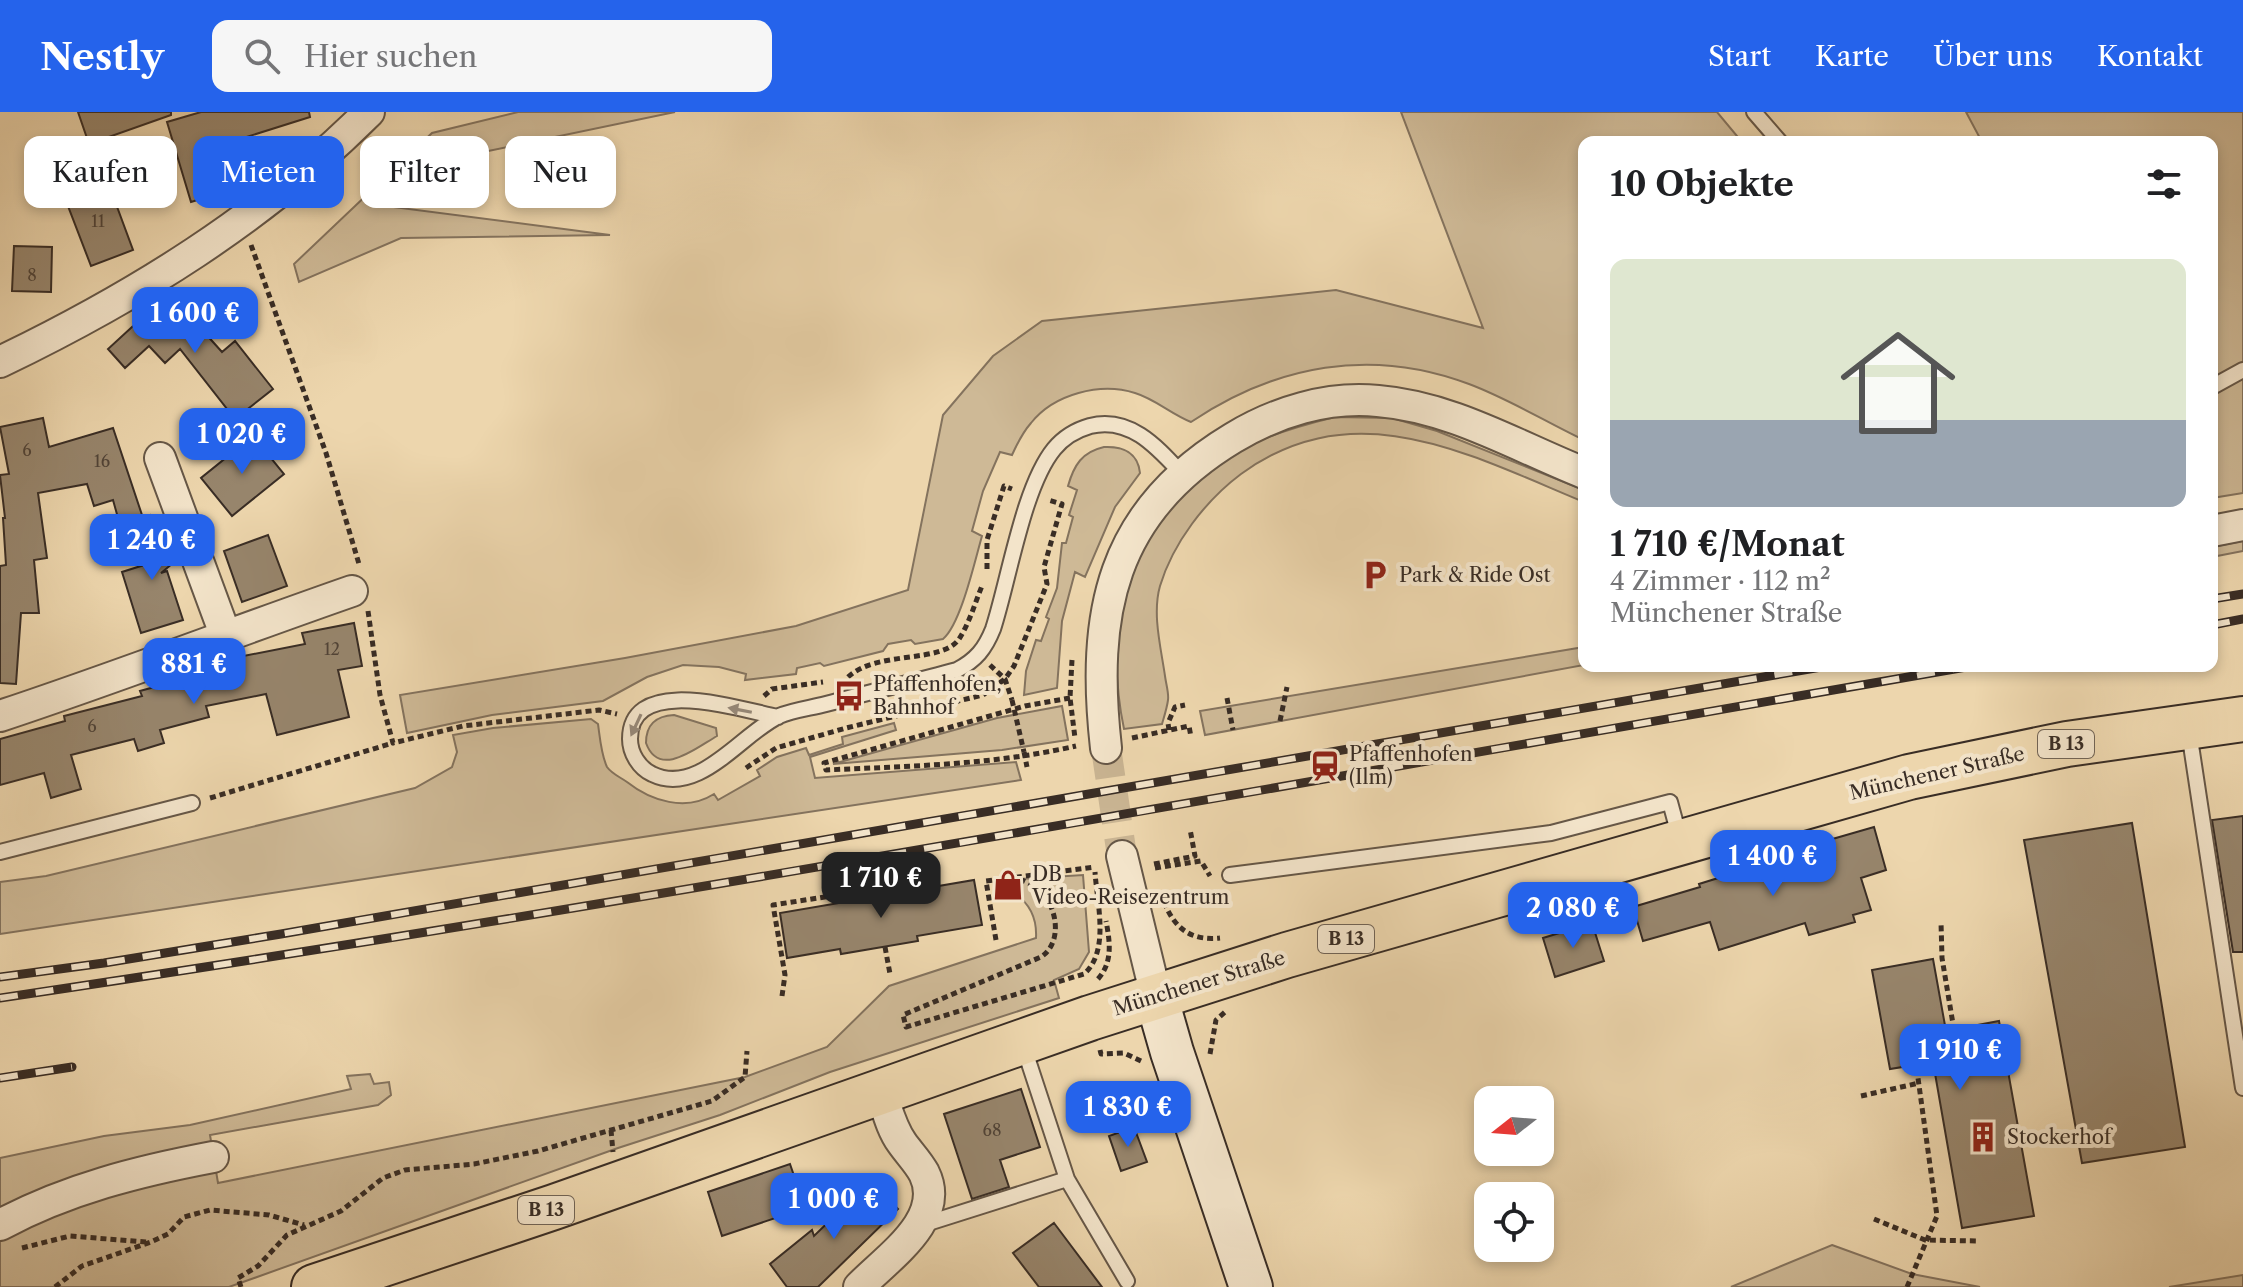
<!DOCTYPE html>
<html lang="de">
<head>
<meta charset="utf-8">
<style>
	body { margin:0; font-family:"Libre Caslon Text",serif; background:#f6f6f6; color:#202124; height:100vh; display:flex; flex-direction:column; font-size:30px; white-space:nowrap }
	* { box-sizing:border-box; margin:0 }
	p { font-size:26px; color:#757577 }
	.icon { flex:none; width:44px; height:44px; fill:none; stroke:currentColor; stroke-width:2; stroke-linecap:round; stroke-linejoin:round }
	.map { position:relative; flex:1; overflow:hidden }
	.panel { position:absolute; left:1578px; top:24px; width:640px; height:536px; display:flex; flex-direction:column; background:#fff; border-radius:16px; box-shadow:0 4px 12px #0003 }
	.panel>* { flex:none }
	.top-card { position:absolute; left:24px; top:24px; width:760px; height:72px; display:flex; gap:16px }
	.needle { width:52px; rotate:253deg }
	.fabs { position:absolute; left:1474px; top:974px; display:grid; gap:16px }
	.fabs a { display:grid; place-items:center; width:80px; height:80px; border-radius:16px; background:#fff; box-shadow:0 4px 12px #0003; font-size:40px }
	.price { position:absolute; translate:-50% -68px; padding:0 18px; border-radius:16px; background:#2563eb; color:#fff; font-size:26px; line-height:52px; filter:drop-shadow(0 2px 4px #0008) }
	.price::after { content:''; position:absolute; left:50%; top:48px; width:24px; height:18px; margin-left:-12px; background:inherit; clip-path:polygon(0 0,100% 0,50% 100%) }
	.price.active { background:#222; color:#fff }
	ul { padding:0; list-style:none }
	li { display:grid; align-content:center; gap:16px; height:424px; padding:0 32px }
	li span { display:grid; place-items:center; height:248px; border-radius:16px; color:#555 }
	li>.icon { margin-inline-start:auto }
	span .icon { width:144px; height:144px; fill:#fffc; stroke-width:1 }
	li b { font-size:34px }
	h2 { display:flex; justify-content:space-between; align-items:center; height:96px; padding:0 32px; font-size:34px }
	.tag { padding:0 28px; border-radius:16px; background:#fff; box-shadow:0 4px 12px #0003; font-size:28px; line-height:72px }
	.tag.active { background:#2563eb; color:#fff }
	header { display:flex; align-items:center; gap:48px; box-sizing:border-box; height:112px; padding:0 40px; background:#2563eb; color:#fff }
	header strong { font-size:38px }
	nav { display:flex; gap:44px; margin-inline-start:auto; font-size:28px }
	.search { width:560px; height:72px; background:#f6f6f6; display:flex; align-items:center; gap:20px; box-sizing:border-box; padding:0 28px; border-radius:16px; color:#757577; font-size:30px }
	.map>svg:first-child { display:block }
</style>
</head>
<body>
<header>
<strong>Nestly</strong>
<div class="search"><svg class="icon" aria-label="search" viewBox="0 0 24 24"><circle cx="10" cy="10" r="6"/><path d="M15 15l6 6"/></svg>Hier suchen</div>
<nav><a>Start</a><a>Karte</a><a>Über uns</a><a>Kontakt</a></nav>
</header>
<div class="map">
<svg width="2243" height="1175" viewBox="0 0 2243 1175">
	<rect width="100%" height="100%" fill="#edd6ad"/>
	<filter id="stains"><feTurbulence type="fractalNoise" baseFrequency=".0025" numOctaves="4"/><feColorMatrix values="0 0 0 0 .2 0 0 0 0 .09 0 0 0 0 .02 0 0 0 .5 -.17"/></filter>
	<radialGradient id="worn" r=".72"><stop offset=".6" stop-color="#630" stop-opacity="0"/><stop offset="1" stop-color="#630" stop-opacity=".3"/></radialGradient>
	<path fill="#ceb996" stroke="#84735e" stroke-width="2" d="M518 0H675L416 54 393 95 610 123 401 126 299 170 294 152 432 21Z
		M1401 0H1717L1742 30H1584V328C1546 310 1509 287 1469 272 1371 235 1276 253 1191 310 1171 302 1155 287 1135 281 1100 270 1054 282 1031 311 1023 320 1017 332 1012 343L1000 340 983 379 972 419 982 424C975 448 961 512 943 527L915 532 911 528 888 532 883 539 824 554 820 551 797 556 796 562 745 568 746 562 719 555 683 553 647 565 603 589 492 603 407 621 400 583 625 546 796 514 908 478 943 303 993 244 1042 209 1336 178 1483 216Z
		M1966 0H2243V381L2212 386V30H1982Z
		M1335 305 1392 306 1437 319 1584 378V390C1470 343 1355 279 1241 362 1205 389 1173 431 1160 474 1152 502 1161 536 1165 564 1166 572 1169 581 1168 588 1167 596 1164 605 1162 612L1124 617C1105 526 1123 429 1197 366 1235 333 1286 317 1335 305Z
		M1104 335C1123 334 1138 341 1140 361L1115 395 1085 465 1075 460 1062 509 1057 576 1024 583 1026 559 1036 528 1041 529 1049 507 1046 505 1057 476 1062 431H1066L1073 405 1069 403 1077 378 1068 374C1074 353 1082 340 1104 335Z
		M2243 429V439L2212 445V435Z
		M1584 535V553L1205 623 1200 599Z
		M1062 594 1068 628 1002 638 833 652 997 606Z
		M674 603 716 616 717 624C696 636 659 667 646 631 646 612 656 604 674 603Z
		M591 607 598 612C600 626 601 642 607 655 612 662 620 665 627 670 651 689 686 700 714 682L718 688 760 664 757 658 777 645 806 636 809 643 843 632 842 625 894 611 896 618 810 645 815 666 1016 650 1021 668 0 822V770L46 764 415 676 452 655 457 640 453 623 493 616Z
		M1083 763 1089 840 1079 857 1054 868 1059 886 830 960 720 1003 618 1036 229 1175H0V1046L104 1024 190 1013 351 977 347 964 370 962 374 972 389 970 391 983 378 993 210 1023 218 1071 745 965 827 935 889 874 1036 826C1037 807 1031 792 1014 781L1020 767Z
		M1832 1133 1912 1162 1980 1175H1731Z
		M2243 1163V1175H2169Z"/>
	<path fill="#97856c" stroke="#392d25" stroke-width="2" d="M78 0H171V3L89 32Z
		M201 0H309L310 5 224 32 237 76 191 90 167 10Z
		M106 65 133 138 91 154 63 81Z
		M14 134 52 135 51 180 12 179Z
		M169 181 222 240 235 229 273 277 235 307 180 237 165 251 149 234 125 256 108 237Z
		M43 306 49 335 113 316 143 406 120 413 113 388 94 394 87 372 38 381 47 446 34 448 39 501H21L16 572 0 571V454L6 453 3 406H5L0 363 9 362 0 315Z
		M253 324 284 362 232 404 201 366Z
		M150 403 164 447 177 443 178 447 161 461 167 459 183 508 141 521 122 460 144 453 131 410Z
		M268 423 287 474 242 490 224 439Z
		M354 511 362 554 338 558 349 605 277 623 266 582 206 594 209 605 160 618 164 631 138 639 134 627 71 643 81 677 51 686 44 661 0 673V627L65 609 64 604 142 584 140 579 220 557 218 549 305 532 302 521Z
		M2243 704V840H2233L2212 708Z
		M2132 711 2185 1035 2082 1051 2024 728Z
		M1874 715 1886 758 1861 766 1871 798 1853 803 1855 810 1809 823 1805 811 1719 838 1710 810 1643 829 1633 795 1700 775 1699 772 1760 753 1765 768 1835 748 1829 728Z
		M974 768 982 813 917 824 918 829 841 842 840 837 787 846 780 801Z
		M1592 811 1604 849 1555 865 1543 826Z
		M1933 847 1946 919 1999 909 2034 1104 1962 1116 1933 950 1890 957 1872 858Z
		M1021 977 1040 1035 1000 1048 1009 1075 972 1087 944 1002Z
		M1134 1015 1147 1050 1121 1059 1109 1024Z
		M790 1052 805 1096 722 1124 708 1080Z
		M873 1071 898 1097 818 1175H787L770 1152 812 1118 814 1124 850 1089Z
		M1054 1111 1102 1175H1039L1013 1141Z"/>
	<g fill="none" stroke-linecap="round" stroke-linejoin="round">
		<path stroke="#c9b492" stroke-width="30" stroke-dasharray="30 15" stroke-linecap="butt" d="M1106 636 1122 744"/>
		<g stroke="#665747" stroke-width="18">
			<path id="lane" d="M1754 0 1780 30
				M2212 275 2243 258
				M778 605C742 598 630 561 630 627 630 641 639 656 652 662 699 685 741 622 779 604 793 598 811 596 826 592 870 580 913 570 957 558 976 548 985 537 993 517 1009 468 1023 375 1054 337 1063 326 1076 318 1090 314 1130 304 1157 335 1182 362
				M2189 620 2243 976
				M0 740 192 691
				M1230 763 1551 721 1670 690 1680 727
				M1023 933 1067 1067 1127 1169
				M922 1113 1067 1067"/>
		</g>
		<g stroke="#665747" stroke-width="34">
			<path id="street" d="M0 250C135 185 263 106 369 0
				M160 346 225 522
				M2212 419 2243 413
				M0 604C118 565 234 520 352 479
				M1106 636C1091 502 1110 400 1233 326 1276 300 1327 284 1378 289 1452 295 1516 334 1584 361
				M1122 744 1156 884
				M0 1113C67 1077 139 1059 213 1045
				M859 1175C887 1146 947 1107 924 1061 918 1050 909 1041 902 1031 891 1016 887 997 881 980"/>
		</g>
		<g stroke="#392d25" stroke-width="46">
			<path id="secondary" d="M1156 884 1172 940 1251 1175"/>
		</g>
		<g stroke="#392d25" stroke-width="48">
			<path id="primary" d="M314 1175 554 1095 1090 906 1287 843 1909 665 2067 632 2243 607"/>
		</g>
		<path stroke="#392d25" stroke-width="5" stroke-dasharray="6 4" stroke-linecap="butt" d="M251 133 326 341 359 452
			M987 457V428L1004 374 1012 377
			M368 499 380 583 393 631 463 614 599 598 617 602
			M1072 548 1070 586 1075 626
			M990 553 1005 567 1012 588
			M848 565C877 538 942 552 959 527 969 512 975 491 982 474
			M764 584 772 577 823 570
			M1070 586 1025 594 824 651 826 658C911 654 993 653 1076 634
			M1227 586 1233 618
			M1280 609 1287 575
			M1169 618 1168 611 1175 595 1185 593
			M1132 626 1189 614 1191 625
			M1024 640 1027 655
			M746 656 776 636 846 616 983 583 1005 567 1014 554 1047 472 1044 455 1062 392 1048 388
			M210 686 393 631
			M1154 752 1195 744 1190 717
			M1155 756 1201 749 1210 764
			M1013 761 1014 765C1024 769 1035 773 1042 781 1058 798 1062 831 1041 845L903 903 906 915 1084 862C1110 839 1097 792 1095 760
			M1164 790C1175 817 1191 829 1220 826
			M996 828 986 769 1095 755
			M885 835 890 862
			M1098 867C1113 850 1110 830 1106 809
			M782 884 785 863 773 793 831 784
			M1100 938 1101 942 1124 941 1141 949
			M1210 942 1216 908 1225 900
			M1861 984 1919 971
			M611 1018 613 1040
			M1874 1107 1925 1128 1978 1129
			M22 1136 70 1124 146 1130
			M55 1175 82 1154 151 1130 168 1122 184 1105 210 1098 269 1103 304 1113
			M241 1175 238 1166 258 1154 287 1123 341 1099 383 1066 405 1058 474 1052 538 1039 712 989 745 965 747 939
			M1907 1175 1937 1104 1914 937 1956 930 1942 846 1941 810"/>
		<use href="#lane" stroke="#f3e4ca" stroke-width="14"/>
		<use href="#street" stroke="#f3e4ca" stroke-width="30"/>
		<use href="#secondary" stroke="#f3e4ca" stroke-width="42"/>
		<use href="#primary" stroke="#edd6ad" stroke-width="44"/>
		<g stroke="#392d25" stroke-width="9">
			<path id="rail" d="M2212 487 2243 482
				M2212 513 2243 507
				M0 865 104 851 281 822 1827 554
				M0 886C659 789 1315 667 1972 554
				M0 966 72 955"/>
		</g>
		<use href="#rail" stroke="#f3e4ca" stroke-width="6" stroke-dasharray="18" stroke-linecap="butt"/>
		<path stroke="#392d25" stroke-width="5" stroke-dasharray="6 4" stroke-linecap="butt" d="M1012 588 1024 640"/>
	</g>
	<defs><path id="oneway-solid" d="M-6-.8H1V-3.2L6.5 0L1 3.2V.8H-6Z" transform="scale(2)"/></defs>
	<g fill="#968878">
		<use href="#oneway-solid" transform="translate(740 598) rotate(-169)"/>
		<use href="#oneway-solid" transform="translate(636 613) rotate(115)"/>
	</g>
	<defs>
		<g id="parking-bare" transform="scale(2.4)"><path d="M-3.5-5.5H1a3.5 3.5 0 0 1 0 7H-1V5.5H-3.5ZM-1-3.4V-.6H.8a1.4 1.4 0 0 0 0-2.8Z" fill="#8f2418" stroke="#f3e4ca" stroke-width="2.5" paint-order="stroke"/></g>
		<g id="bus-bare" transform="scale(2.4)"><path d="M-5-6H5V4H4V6H2V4H-2V6H-4V4H-5ZM-3.5-4V0h7V-4ZM-3.5 1.2v1.5H-2V1.2ZM2 1.2v1.5H3.5V1.2Z" fill="#8f2418" stroke="#f3e4ca" stroke-width="2.5" paint-order="stroke"/></g>
		<g id="station-bare" transform="scale(2.4)"><path d="M-3-6H3Q5-6 5-4V2Q5 4 3 4L4.5 6H3L1.5 4h-3L-3 6H-4.5L-3 4Q-5 4-5 2V-4Q-5-6-3-6ZM-3.5-4v3h7v-3ZM-3.5 1v1.5H-2V1ZM2 1v1.5H3.5V1Z" fill="#8f2418" stroke="#f3e4ca" stroke-width="2.5" paint-order="stroke"/></g>
		<g id="shop-bare" transform="scale(2.4)"><path d="M-5-2.5h2.3a2.7 3.5 0 0 1 5.4 0H5L5.5 6h-11ZM-1.5-2.5h3a1.5 2.3 0 0 0-3 0Z" fill="#8f2418" stroke="#f3e4ca" stroke-width="2.5" paint-order="stroke"/></g>
		<g id="building-bare" transform="scale(2.4)"><path d="M-4-6H4V6H1V3H-1V6H-4ZM-2.5-4.3h1.7v1.8h-1.7ZM.8-4.3h1.7v1.8H.8ZM-2.5-1h1.7V.8h-1.7ZM.8-1h1.7V.8H.8Z" fill="#8f2418" stroke="#f3e4ca" stroke-width="2.5" paint-order="stroke"/></g>
	</defs>
	<g fill-rule="evenodd">
		<use href="#parking-bare" x="1375" y="463"/>
		<use href="#bus-bare" x="849" y="584"/>
		<use href="#station-bare" x="1325" y="654"/>
		<use href="#shop-bare" x="1008" y="773"/>
		<use href="#building-bare" x="1983" y="1025"/>
	</g>
	<g text-anchor="middle" dominant-baseline="central" stroke-width="8" stroke-linejoin="round" paint-order="stroke">
		<g font-size="16" fill="#504337">
			<text x="98" y="109">11</text>
			<text x="32" y="163">8</text>
			<text x="27" y="338">6</text>
			<text x="102" y="349">16</text>
			<text x="332" y="537">12</text>
			<text x="92" y="614">6</text>
			<text x="992" y="1018">68</text>
		</g>
		<g fill="#f3e4ca" stroke="#716456" stroke-width="2">
			<rect x="2038" y="618" width="56" height="28" rx="6"/>
			<rect x="1318" y="813" width="56" height="28" rx="6"/>
			<rect x="518" y="1084" width="56" height="28" rx="6"/>
		</g>
		<g font-size="18" font-weight="bold" fill="#392d25">
			<text x="2066" y="632">B 13</text>
			<text x="1346" y="827">B 13</text>
			<text x="546" y="1098">B 13</text>
		</g>
		<g font-size="20" fill="#392d25" stroke="#f3e4ca" text-anchor="start">
			<text x="1399" y="463">Park &amp; Ride Ost</text>
			<text x="873" y="572">Pfaffenhofen,<tspan x="873" dy="23">Bahnhof</tspan></text>
			<text x="1349" y="642">Pfaffenhofen<tspan x="1349" dy="23">(Ilm)</tspan></text>
			<text x="1032" y="762">DB<tspan x="1032" dy="23">Video-Reisezentrum</tspan></text>
			<text x="2007" y="1025">Stockerhof</text>
		</g>
		<g font-size="20" fill="#392d25" stroke="#f3e4ca">
			<text transform="translate(1937 661) rotate(-13)">Münchener Straße</text>
			<text transform="translate(1199 871) rotate(-17)">Münchener Straße</text>
		</g>
	</g>
	<rect width="100%" height="100%" filter="url(#stains)"/>
	<rect width="100%" height="100%" fill="url(#worn)"/>
</svg>
<div class="fabs">
<a><svg class="needle" viewBox="-14 -14 28 28"><path d="M0-13l5 13h-10z" fill="#e53935"/><path d="M0 13l5-13h-10z" fill="#757577"/></svg></a>
<a><svg class="icon" aria-label="locate" viewBox="0 0 24 24"><circle cx="12" cy="12" r="6"/><path d="M12 2v4M12 18v4M2 12h4M18 12h4"/></svg></a>
</div>
<b class="price" style="left:195px;top:243px">1 600 €</b>
<b class="price" style="left:242px;top:364px">1 020 €</b>
<b class="price" style="left:152px;top:470px">1 240 €</b>
<b class="price" style="left:194px;top:594px">881 €</b>
<b class="price" style="left:1773px;top:786px">1 400 €</b>
<b class="price active" style="left:881px;top:808px">1 710 €</b>
<b class="price" style="left:1573px;top:838px">2 080 €</b>
<b class="price" style="left:1960px;top:980px">1 910 €</b>
<b class="price" style="left:1128px;top:1037px">1 830 €</b>
<b class="price" style="left:834px;top:1129px">1 000 €</b>
<div class="top-card">
<a class="tag">Kaufen</a>
<a class="tag active">Mieten</a>
<a class="tag">Filter</a>
<a class="tag">Neu</a>
</div>
<section class="panel">
<h2>10 Objekte<svg class="icon" aria-label="filters" viewBox="0 0 24 24"><path d="M4 7h16M4 17h16"/><circle cx="9" cy="7" r="2"/><circle cx="15" cy="17" r="2"/></svg></h2>
<ul>
<li><span style="background:linear-gradient(#dfe7d0 65%,#9aa5b1 0)"><svg class="icon" aria-label="home" viewBox="0 0 24 24"><path d="M3 11l9-7 9 7M6 9v11h12V9"/></svg></span><div><b>1 710 €/Monat</b><p>4 Zimmer · 112 m²</p><p>Münchener Straße</p></div></li>
</ul>
</section>
</div>
</body>
</html>
